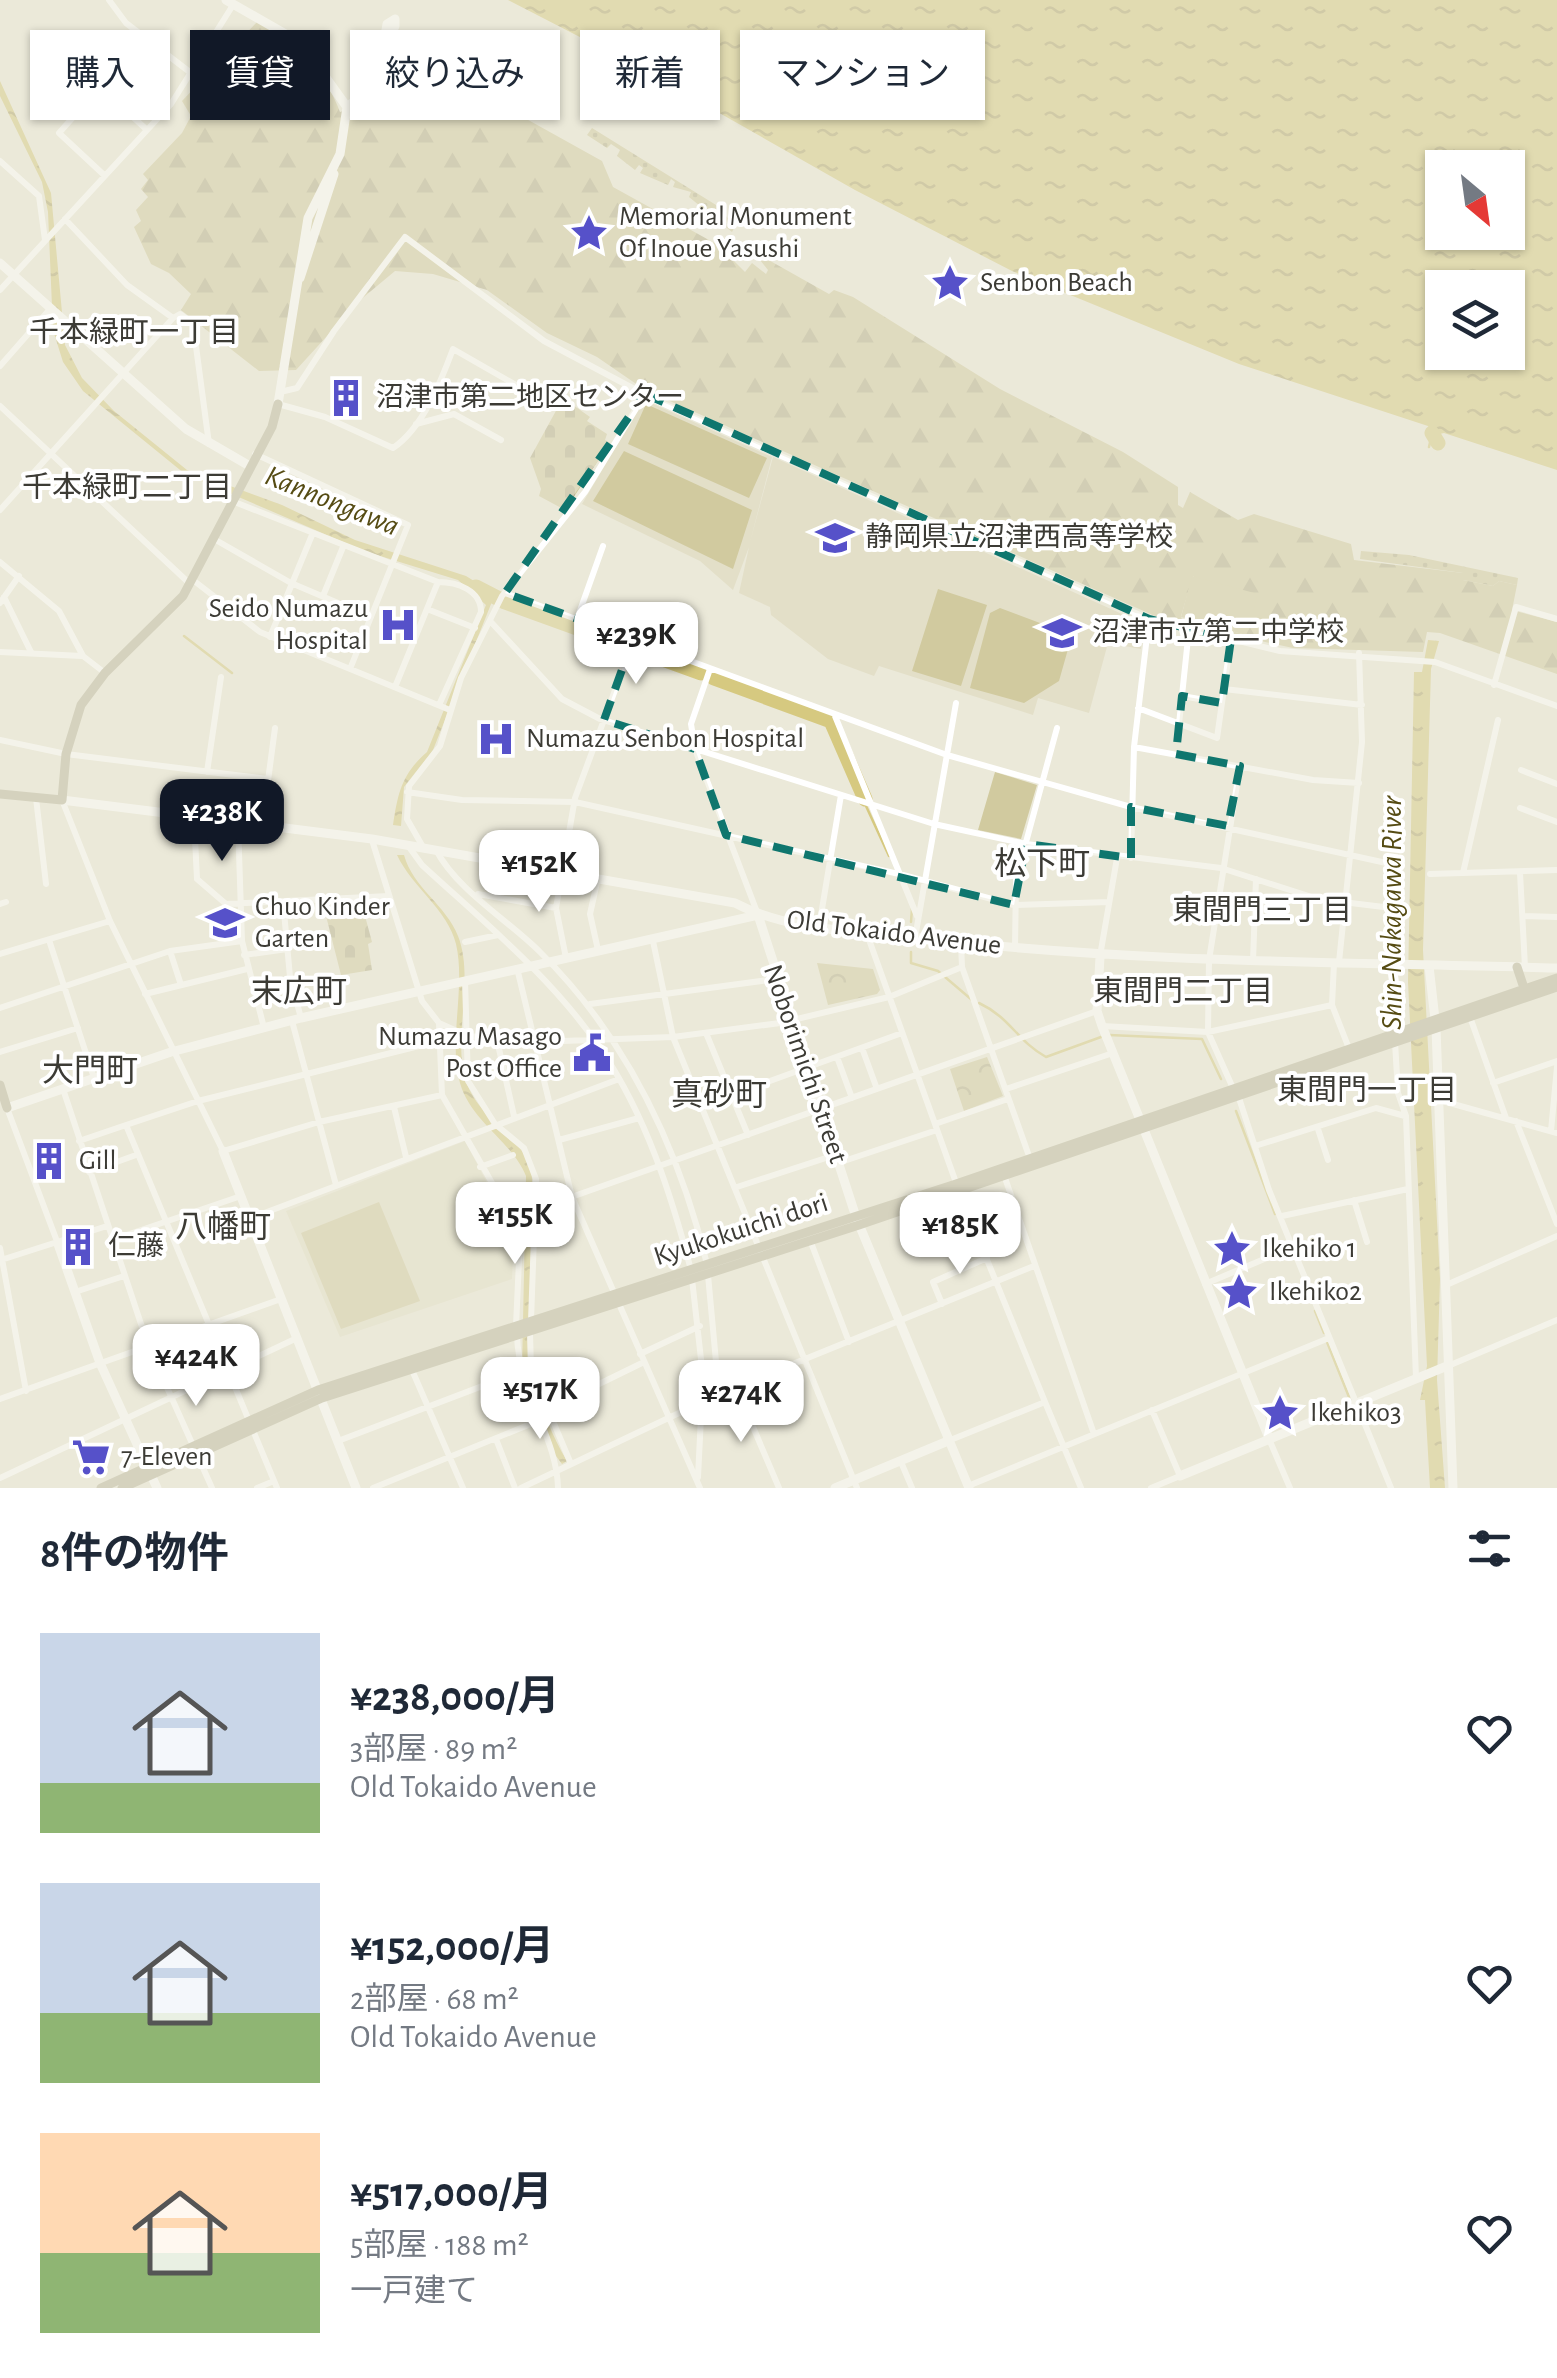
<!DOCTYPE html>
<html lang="ja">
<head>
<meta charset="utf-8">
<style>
	body { margin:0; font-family:"Alegreya Sans","Noto Sans JP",sans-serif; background:#f2f2f3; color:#1f2937; height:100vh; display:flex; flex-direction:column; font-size:38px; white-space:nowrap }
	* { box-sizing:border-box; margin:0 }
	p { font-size:32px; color:#747a83 }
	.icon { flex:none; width:55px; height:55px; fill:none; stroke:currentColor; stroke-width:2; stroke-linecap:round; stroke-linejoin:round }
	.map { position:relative; height:1488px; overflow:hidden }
	.details { display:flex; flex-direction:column; background:#fff; flex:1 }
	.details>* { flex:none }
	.banner { position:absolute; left:30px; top:30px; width:1000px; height:90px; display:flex; gap:20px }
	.needle { width:65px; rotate:151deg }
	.buttons { position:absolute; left:1425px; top:150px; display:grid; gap:20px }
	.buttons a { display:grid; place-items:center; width:100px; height:100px; border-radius:0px; background:#fff; box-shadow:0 2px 8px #0004; font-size:50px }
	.price { position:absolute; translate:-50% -85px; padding:0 22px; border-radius:20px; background:#fff; color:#222; font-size:32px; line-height:65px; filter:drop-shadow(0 2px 5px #0008) }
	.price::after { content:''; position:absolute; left:50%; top:60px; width:30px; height:22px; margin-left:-15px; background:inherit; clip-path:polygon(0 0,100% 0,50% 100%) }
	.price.active { background:#111827; color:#fff }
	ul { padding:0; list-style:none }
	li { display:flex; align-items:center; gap:30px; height:250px; padding:0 40px }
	li span { display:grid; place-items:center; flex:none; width:280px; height:200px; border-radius:0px; color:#555 }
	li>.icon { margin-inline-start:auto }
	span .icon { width:120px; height:120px; fill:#fffc; stroke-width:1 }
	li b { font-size:42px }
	h2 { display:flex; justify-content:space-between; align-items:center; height:120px; padding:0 40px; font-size:42px }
	.tag { padding:0 35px; border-radius:0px; background:#fff; box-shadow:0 2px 8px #0004; font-size:35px; line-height:90px }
	.tag.active { background:#111827; color:#fff }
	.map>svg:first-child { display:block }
</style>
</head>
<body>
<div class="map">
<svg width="1557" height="1488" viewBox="0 0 1557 1488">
	<defs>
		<pattern id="grass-dots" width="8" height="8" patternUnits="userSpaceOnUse" patternTransform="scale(2.5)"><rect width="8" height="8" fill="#d1ca9f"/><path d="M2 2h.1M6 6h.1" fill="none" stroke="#b4ae8a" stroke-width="1.8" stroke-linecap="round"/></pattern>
		<pattern id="forest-firs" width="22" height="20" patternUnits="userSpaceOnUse" patternTransform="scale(2.5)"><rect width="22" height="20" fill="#d1ca9f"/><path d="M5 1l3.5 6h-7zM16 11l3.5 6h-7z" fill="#b4ae8a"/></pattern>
		<pattern id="cemetery-stones" width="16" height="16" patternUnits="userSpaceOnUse" patternTransform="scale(2.5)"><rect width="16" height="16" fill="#d1ca9f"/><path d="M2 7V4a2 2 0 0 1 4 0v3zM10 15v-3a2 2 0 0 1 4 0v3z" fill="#b4ae8a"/></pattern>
		<pattern id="park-crowns" width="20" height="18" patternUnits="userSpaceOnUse" patternTransform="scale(2.5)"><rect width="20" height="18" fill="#d1ca9f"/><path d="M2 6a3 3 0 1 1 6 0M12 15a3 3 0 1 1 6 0" fill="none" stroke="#b4ae8a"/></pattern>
		<pattern id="water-ripples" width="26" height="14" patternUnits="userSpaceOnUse" patternTransform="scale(2.5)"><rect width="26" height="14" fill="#d6c980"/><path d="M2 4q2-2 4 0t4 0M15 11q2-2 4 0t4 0" fill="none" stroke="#afa46a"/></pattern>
	</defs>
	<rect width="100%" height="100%" fill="#ebe9d9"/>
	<path fill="#e3dfc8" d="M649 402 772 457 750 542 773 457 1142 623 1141 649 1108 643 1089 713 1038 698 1033 715 879 666 874 676 828 659 771 615 770 607 739 593 749 547 733 590 700 561 582 504 642 403Z
		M465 1141 514 1234 512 1279 340 1337 286 1211Z"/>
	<path fill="url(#grass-dots)" d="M592 128 716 205 735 226 732 232 689 197 691 192 673 187 675 182 671 179 668 185 640 173 643 168 639 165 635 170 617 156 620 150 611 144 607 148 587 135Z
		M1361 551 1409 555 1518 578 1517 585 1499 581 1493 586 1463 580V573L1360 559Z"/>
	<path fill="url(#forest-firs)" d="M257 22C295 39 326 73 340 112L360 105 379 79 420 87 458 74 476 91 602 161 613 187 718 245 745 272 752 263 766 274 768 270 760 260 765 258 829 294 834 290 853 297 1000 389 1123 452 1178 487V505L1183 508 1190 492 1238 520 1254 514 1351 544 1354 560 1463 573V580L1493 586 1499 581 1517 585 1512 610 1557 622V674L1440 633 1427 632 1423 652 1293 648 1196 627V621L1246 635 1193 576 1181 616 1183 624 1155 616 645 390 597 357 547 333 487 290 433 274 395 271 359 301 296 370 259 371 181 310 191 294 169 273 151 264 134 227 141 221 136 210 148 197 141 189 148 180 143 174 182 133 191 116 182 101Z"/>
	<path fill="url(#cemetery-stones)" d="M563 398 590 417 587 421 607 434 605 440 610 443 565 510 539 496 541 489 530 458Z
		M361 901 372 942 368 944 372 970 341 975 323 904Z"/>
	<path fill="url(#park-crowns)" d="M817 963 873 969 880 990 877 994 828 1005Z
		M987 1057 1003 1096 964 1111 950 1069Z"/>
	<path fill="#d1ca9f" d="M646 404 767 458 749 498 628 444Z
		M624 451 752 510 733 569 593 501Z
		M1192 576 1258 594 1246 635 1181 617Z
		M938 589 987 605 961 686 912 671Z
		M1000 608 1072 635 1059 681 1024 703 970 688 990 613Z
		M995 772 1037 785 1021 839 978 830Z
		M379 1202 420 1301 341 1329 301 1233Z"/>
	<path fill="url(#water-ripples)" fill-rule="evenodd" d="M508 0H1557V470L1444 433 1435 435 1428 426 1239 364 1012 271 855 190 640 68ZM1442 168H1508V232H1442ZM1442 288H1508V352H1442Z
		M0 81 51 193 65 345 82 378 114 411 187 470 282 505 355 540 466 576 495 594 433 750 404 787 401 826 393 825C398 792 402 774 427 752L486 605 458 580 364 551 185 474 83 391 63 362 53 330 48 212 42 182 0 96Z
		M1428 640 1439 641 1431 669 1423 950 1440 1279 1437 1380 1445 1488H1430L1425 1400H1420L1427 1366 1408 982 1414 672H1422Z
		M397 855H404C413 888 446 905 458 936 475 979 452 1039 466 1081 478 1117 515 1134 531 1165 540 1272 507 1360 567 1461L562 1464 550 1448 541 1412 522 1370 526 1176C512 1141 471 1122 460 1083 448 1042 466 987 456 944 448 910 412 887 397 855Z"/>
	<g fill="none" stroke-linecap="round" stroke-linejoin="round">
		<path stroke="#d6c980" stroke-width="2.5" d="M1429 447 1432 433
			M184 636 232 673
			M866 806 889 856
			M911 922 912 908
			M911 952V963L938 971 972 1000
			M979 1003C1011 1018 1016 1040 1046 1057L1101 1037
			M1109 1035 1202 1039 1221 1079
			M1236 1111 1275 1214
			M1315 1311 1324 1333
			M1327 1342 1349 1397"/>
		<path stroke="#d6c980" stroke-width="15" d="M1432 433 1438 443
			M476 587 505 602 701 673
			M714 678 831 721 865 799"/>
		<path stroke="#fff" stroke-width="6" d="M109 0 126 23 191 73
			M100 87 146 129
			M0 161 39 196 45 240
			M104 175 59 133 144 38
			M65 219 127 285 173 318 180 314 193 324 209 444
			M0 290 171 104 233 5
			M0 366 50 309
			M280 392 297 388 334 331 405 237 544 341 657 401 1149 619 1280 651 1435 662 1557 706
			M278 404 325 417 393 448C423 428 441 381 453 349L549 404
			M0 406 189 583
			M416 424 454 414 501 440
			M255 454 408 525 350 669
			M232 501 438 582C457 582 481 590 481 612L439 705
			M0 510 173 318
			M214 539 291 583 371 617
			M0 562 59 611 83 656 105 673
			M193 580 260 632 450 710
			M505 593 947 755 1131 807 1400 866
			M323 596 343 547
			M4 597 31 652
			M0 603 19 576
			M427 609 475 628
			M577 619 603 546
			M491 622 562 699 600 719 934 824 1026 844 1221 868 1318 899 1400 909
			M270 637 312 535
			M0 652 82 656
			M710 669 691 724 695 749 757 912
			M1494 685 1516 607 1557 619
			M395 687 438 582
			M1224 689 1362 705
			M1182 696 1222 703
			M1138 708 1217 738 1231 639
			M835 716 917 916
			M1179 724 1189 629
			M0 740 66 754 267 779
			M1134 747 1313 780 1359 783
			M1521 770 1557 784
			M207 772 221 677
			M407 792 462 800 575 802 903 875 1014 905 1109 902
			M36 798 46 884
			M62 800 110 921 223 1151 319 1122 442 1095
			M1520 808 1557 822
			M194 818 197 879 226 904 389 896
			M238 823 242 941 264 1028
			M262 826 275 728
			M372 840 422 1001 439 1023 468 1036 535 1042 673 1037 780 1023 889 997 962 967
			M409 847 422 865C485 923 554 979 602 1051 646 1116 671 1194 691 1270
			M423 847 407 819 409 786 440 746 461 678 502 596 585 492 645 394
			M436 850C458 891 508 920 540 952 627 1038 678 1146 707 1264
			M1131 858 1134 747 1149 619
			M1463 873 1498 720
			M1520 873 1525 967
			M1430 874 1557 870
			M598 878 590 914 598 950
			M478 894 556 908
			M283 901 290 977 301 1018
			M0 904 6 902
			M1524 916 1557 917
			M819 927 841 795
			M867 934 959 1191 1045 1402 948 1441
			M915 938 956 703
			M49 940 94 1078
			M653 941 673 1037 857 1488
			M465 942 498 935
			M961 943 962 967 1029 1156
			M1015 948 1016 879 1057 728
			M170 951 181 985
			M0 954 110 921
			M244 955 287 949
			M1100 956 1117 858
			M566 958 556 908 575 798 634 639
			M1253 961 1256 879
			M1339 962 1362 742 1359 653
			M1334 963 1332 1005 1348 1046
			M1395 965 1396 1030
			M517 968 572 1197 700 1488
			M465 980 468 1081 495 1124 524 1148 536 1179 531 1321
			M145 994 247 969
			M590 1004 776 979
			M0 1008 170 951 242 941
			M1470 1017 1506 1118
			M292 1021 336 1185
			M439 1023 442 1095 512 1218 1097 1011
			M1102 1026 1208 1032 1332 1005
			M706 1033 748 1135
			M497 1040 514 1116
			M1395 1042 1398 1093 1406 1116 1416 1378
			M862 1048 877 1089
			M0 1052 78 1028
			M837 1057 852 1098
			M1493 1083 1557 1061
			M1232 1086 1208 1032 1209 960 1240 766
			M63 1089 148 1345 212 1488
			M1006 1089 1113 1053
			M1238 1095 1269 1190 1391 1488
			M1439 1100 1557 1133
			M701 1106 902 1033
			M394 1107 406 1157
			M7 1108 58 1244
			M1516 1121 1557 1224
			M935 1124 1008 1099
			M1318 1129 1328 1160
			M1551 1131 1557 1067
			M559 1140 639 1118
			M79 1141 126 1125
			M1255 1146 1376 1108 1405 1116
			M838 1163 937 1130
			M480 1167 513 1155
			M89 1172 136 1155
			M1004 1175 1094 1434
			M737 1187 835 1155
			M1354 1200 1367 1242
			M1282 1216 1408 1189
			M251 1218 619 1079
			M112 1240 241 1196
			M810 1240 849 1342
			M0 1248 26 1391
			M1 1260 107 1226
			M708 1275 719 1394
			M692 1279 703 1377 698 1477
			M1205 1284 1295 1246
			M1444 1286 1557 1236
			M75 1292 124 1276
			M942 1304 933 1282 987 1258
			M516 1326 521 1217
			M530 1333 531 1369 571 1464
			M517 1336C519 1393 557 1437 558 1488
			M640 1354 700 1326
			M1448 1366 1557 1320
			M412 1370 463 1488
			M736 1387 779 1488
			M0 1399 281 1299
			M1045 1402 1081 1488
			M550 1408 644 1362
			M496 1439 515 1488
			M1269 1439 1290 1488
			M338 1441 519 1372
			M901 1462 912 1488
			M0 1478 297 1338
			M968 1486 1329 1338
			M257 1488 274 1481
			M277 1488 126 1125 198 1101 439 1041
			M373 1488 538 1421
			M521 1488 719 1394 1034 1266
			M1151 1488 1180 1476 1152 1410"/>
		<path stroke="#fff" stroke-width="9" d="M226 0 301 43 347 107 340 154 308 218 278 404
			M347 107 362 95 395 26V19L387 24 383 49
			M0 263 186 429 248 465
			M300 278 334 174
			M62 800 372 839 735 903C790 932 859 931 920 938 1132 963 1344 962 1557 968
			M1100 957 1097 1011 1102 1026 1269 1438
			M1429 966 1436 1028 1453 1488
			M7 1108 171 1052 301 1018 758 915 856 1217 969 1488
			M223 1151 356 1488
			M58 1244 100 1363 157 1488
			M1180 1476 1447 1366
			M835 1488 948 1441"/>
		<path stroke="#bab69e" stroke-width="9" d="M0 794 62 800 66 754 81 705 105 673 183 596 272 427 278 404
			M1517 967 1524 988
			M0 1085 7 1108
			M101 1488 318 1390 956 1184 1557 978
			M122 1488 322 1398 859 1225 1557 987"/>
	</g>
	<path d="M0 0H1557V1488H0ZM645 394 1149 619 1231 639 1222 703 1182 696 1176 754 1240 766 1228 826 1131 807V858L1026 844 1014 905 726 835 695 749 604 720 633 639 505 593Z" fill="#ebe9d9" fill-opacity=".55" fill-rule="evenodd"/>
	<path fill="none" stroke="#0f766e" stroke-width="8" stroke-dasharray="20 12" stroke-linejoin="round" d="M645 394 1149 619 1231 639 1222 703 1182 696 1176 754 1240 766 1228 826 1131 807V858L1026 844 1014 905 726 835 695 749 604 720 633 639 505 593Z"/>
	<defs>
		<g id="sight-bare" transform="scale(3)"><path d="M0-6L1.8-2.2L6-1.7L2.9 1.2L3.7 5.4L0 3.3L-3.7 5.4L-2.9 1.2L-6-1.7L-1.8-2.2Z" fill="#5651c9" stroke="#fff" stroke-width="2.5" paint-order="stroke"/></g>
		<g id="building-bare" transform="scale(3)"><path d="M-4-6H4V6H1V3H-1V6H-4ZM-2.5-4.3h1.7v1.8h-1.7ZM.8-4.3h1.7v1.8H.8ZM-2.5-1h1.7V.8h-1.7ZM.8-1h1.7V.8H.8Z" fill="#5651c9" stroke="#fff" stroke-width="2.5" paint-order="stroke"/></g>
		<g id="school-bare" transform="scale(3)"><path d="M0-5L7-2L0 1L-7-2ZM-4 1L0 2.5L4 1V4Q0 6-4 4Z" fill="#5651c9" stroke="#fff" stroke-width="2.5" paint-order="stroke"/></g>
		<g id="hospital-bare" transform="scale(3)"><path d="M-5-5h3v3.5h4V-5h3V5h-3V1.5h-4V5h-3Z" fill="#5651c9" stroke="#fff" stroke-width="2.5" paint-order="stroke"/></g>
		<g id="civic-bare" transform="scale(3)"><path d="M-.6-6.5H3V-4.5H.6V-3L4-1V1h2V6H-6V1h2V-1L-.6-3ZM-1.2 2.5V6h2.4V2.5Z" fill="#5651c9" stroke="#fff" stroke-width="2.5" paint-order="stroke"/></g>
		<g id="supermarket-bare" transform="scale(3)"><path d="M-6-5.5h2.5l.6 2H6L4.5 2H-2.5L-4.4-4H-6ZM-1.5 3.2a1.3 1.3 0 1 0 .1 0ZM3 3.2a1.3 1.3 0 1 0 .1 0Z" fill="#5651c9" stroke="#fff" stroke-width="2.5" paint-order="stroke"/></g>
	</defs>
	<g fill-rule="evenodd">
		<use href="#sight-bare" x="589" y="233"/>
		<use href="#sight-bare" x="950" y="283"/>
		<use href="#building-bare" x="346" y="398"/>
		<use href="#school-bare" x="835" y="538"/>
		<use href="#hospital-bare" x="398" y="625"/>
		<use href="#school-bare" x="1062" y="633"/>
		<use href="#hospital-bare" x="496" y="739"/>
		<use href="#school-bare" x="225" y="923"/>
		<use href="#civic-bare" x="592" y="1053"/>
		<use href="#building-bare" x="49" y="1161"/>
		<use href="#building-bare" x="78" y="1247"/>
		<use href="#sight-bare" x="1232" y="1249"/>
		<use href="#sight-bare" x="1239" y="1292"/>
		<use href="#sight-bare" x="1280" y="1413"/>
		<use href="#supermarket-bare" x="91" y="1457"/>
	</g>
	<g text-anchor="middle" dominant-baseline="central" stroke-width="8" stroke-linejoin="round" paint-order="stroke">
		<g font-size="28" fill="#3c3b35" stroke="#fff" text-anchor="start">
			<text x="619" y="217">Memorial Monument<tspan x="619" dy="32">Of Inoue Yasushi</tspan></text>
			<text x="980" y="283">Senbon Beach</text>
			<text x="376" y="398">沼津市第二地区センター</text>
			<text x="865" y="538">静岡県立沼津西高等学校</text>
			<text x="368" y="609" text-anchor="end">Seido Numazu<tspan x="368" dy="32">Hospital</tspan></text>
			<text x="1092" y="633">沼津市立第二中学校</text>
			<text x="526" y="739">Numazu Senbon Hospital</text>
			<text x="255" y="907">Chuo Kinder<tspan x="255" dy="32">Garten</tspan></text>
			<text x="562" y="1037" text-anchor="end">Numazu Masago<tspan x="562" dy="32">Post Office</tspan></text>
			<text x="79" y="1161">Gill</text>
			<text x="108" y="1247">仁藤</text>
			<text x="1262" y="1249">Ikehiko 1</text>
			<text x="1269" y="1292">Ikehiko2</text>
			<text x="1310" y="1413">Ikehiko3</text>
			<text x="121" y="1457">7-Eleven</text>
		</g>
		<g font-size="28" fill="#3c3b35" stroke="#fff">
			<text transform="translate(894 933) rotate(7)">Old Tokaido Avenue</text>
			<text transform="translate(805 1064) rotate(71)">Noborimichi Street</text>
			<text transform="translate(741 1230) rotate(-18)">Kyukokuichi dori</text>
		</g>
		<g font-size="30" fill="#3c3b35" stroke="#fff">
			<text x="134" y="333">千本緑町一丁目</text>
			<text x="127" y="488">千本緑町二丁目</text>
			<text x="1262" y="911">東間門三丁目</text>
			<text x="1183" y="992">東間門二丁目</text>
			<text x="1367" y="1091">東間門一丁目</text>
		</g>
		<g font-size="30" font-style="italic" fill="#564c14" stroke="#fff">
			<text transform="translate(332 501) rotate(22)">Kannongawa</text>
			<text transform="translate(1392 913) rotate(-90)">Shin-Nakagawa River</text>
		</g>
		<g font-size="32" fill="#3c3b35" stroke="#fff">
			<text x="1042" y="864">松下町</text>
			<text x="299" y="992">末広町</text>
			<text x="90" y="1071">大門町</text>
			<text x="719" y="1095">真砂町</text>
			<text x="223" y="1227">八幡町</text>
		</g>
	</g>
</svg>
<div class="buttons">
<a><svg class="needle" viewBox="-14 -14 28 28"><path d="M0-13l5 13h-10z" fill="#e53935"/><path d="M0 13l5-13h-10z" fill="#747a83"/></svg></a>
<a><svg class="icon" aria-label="layers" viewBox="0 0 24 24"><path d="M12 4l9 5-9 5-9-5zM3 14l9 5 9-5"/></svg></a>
</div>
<b class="price" style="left:636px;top:687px">¥239K</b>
<b class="price active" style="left:222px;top:864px">¥238K</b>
<b class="price" style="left:539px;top:915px">¥152K</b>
<b class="price" style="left:515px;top:1267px">¥155K</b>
<b class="price" style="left:960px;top:1277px">¥185K</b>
<b class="price" style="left:196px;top:1409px">¥424K</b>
<b class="price" style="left:540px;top:1442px">¥517K</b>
<b class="price" style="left:741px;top:1445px">¥274K</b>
<div class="banner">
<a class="tag">購入</a>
<a class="tag active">賃貸</a>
<a class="tag">絞り込み</a>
<a class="tag">新着</a>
<a class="tag">マンション</a>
</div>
</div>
<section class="details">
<h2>8件の物件<svg class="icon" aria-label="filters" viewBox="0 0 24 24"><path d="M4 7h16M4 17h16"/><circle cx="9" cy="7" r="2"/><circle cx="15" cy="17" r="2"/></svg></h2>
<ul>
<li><span style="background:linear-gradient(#c9d6e8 75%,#8fb573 0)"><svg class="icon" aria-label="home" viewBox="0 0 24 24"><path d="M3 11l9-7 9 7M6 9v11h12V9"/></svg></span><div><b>¥238,000/月</b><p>3部屋 · 89 m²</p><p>Old Tokaido Avenue</p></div><svg class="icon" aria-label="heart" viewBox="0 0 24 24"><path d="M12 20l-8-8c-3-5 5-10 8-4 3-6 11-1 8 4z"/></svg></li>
<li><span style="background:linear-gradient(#c9d6e8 65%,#8fb573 0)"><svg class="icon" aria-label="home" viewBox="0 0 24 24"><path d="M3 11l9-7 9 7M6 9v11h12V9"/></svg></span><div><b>¥152,000/月</b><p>2部屋 · 68 m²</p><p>Old Tokaido Avenue</p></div><svg class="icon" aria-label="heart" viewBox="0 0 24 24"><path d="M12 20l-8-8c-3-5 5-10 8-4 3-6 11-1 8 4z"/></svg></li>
<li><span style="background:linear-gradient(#ffd9b3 60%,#8fb573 0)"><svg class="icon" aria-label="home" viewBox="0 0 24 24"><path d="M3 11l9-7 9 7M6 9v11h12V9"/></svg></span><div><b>¥517,000/月</b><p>5部屋 · 188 m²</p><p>一戸建て</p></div><svg class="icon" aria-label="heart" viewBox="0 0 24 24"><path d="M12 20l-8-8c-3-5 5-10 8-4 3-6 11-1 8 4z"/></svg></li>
</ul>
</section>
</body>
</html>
